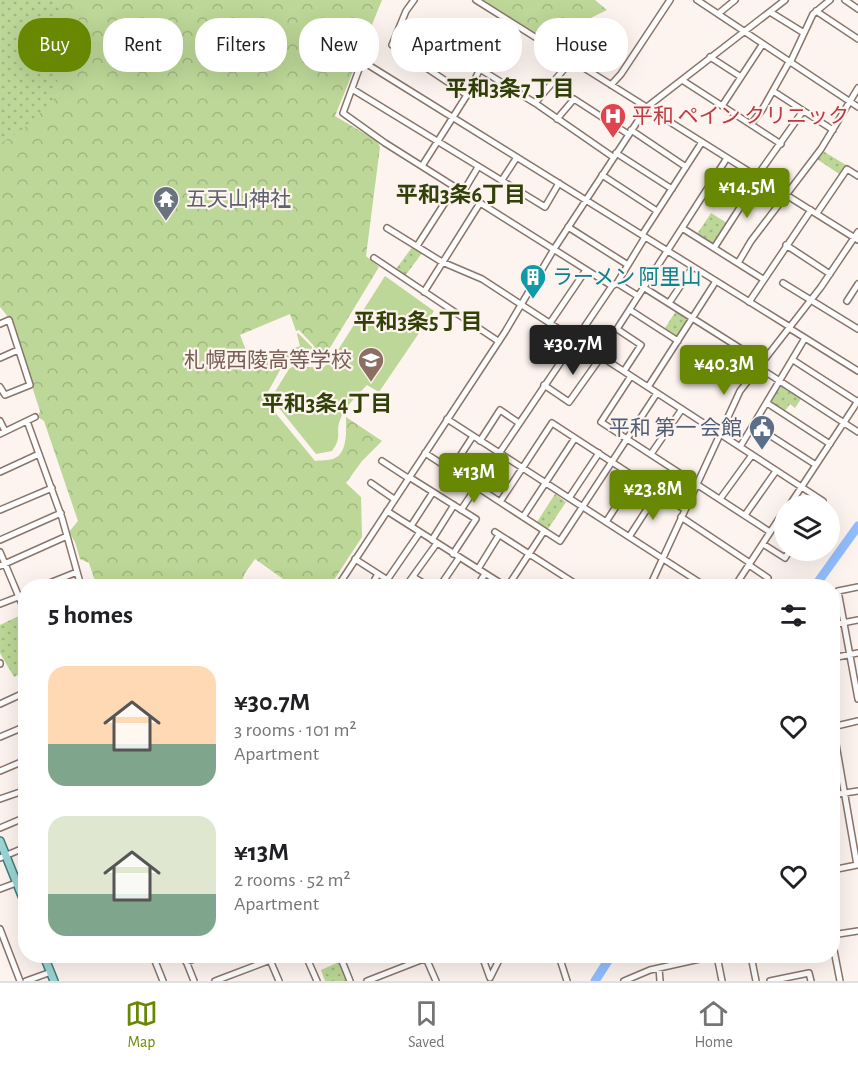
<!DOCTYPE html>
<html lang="en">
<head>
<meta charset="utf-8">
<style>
	body { margin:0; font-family:"Alegreya Sans","Noto Sans JP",sans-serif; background:#f2f2f2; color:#202124; height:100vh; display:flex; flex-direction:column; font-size:22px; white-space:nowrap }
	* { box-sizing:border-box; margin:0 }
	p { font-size:20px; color:#757577 }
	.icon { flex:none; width:33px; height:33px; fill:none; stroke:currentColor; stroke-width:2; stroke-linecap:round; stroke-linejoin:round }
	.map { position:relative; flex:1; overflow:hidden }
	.details { position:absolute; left:18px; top:579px; width:822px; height:384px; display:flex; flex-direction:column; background:#fff; border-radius:24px; box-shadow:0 6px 24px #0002 }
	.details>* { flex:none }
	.top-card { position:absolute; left:18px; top:18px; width:822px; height:54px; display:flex; gap:12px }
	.tools { position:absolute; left:774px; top:495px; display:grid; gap:12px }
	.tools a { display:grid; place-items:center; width:66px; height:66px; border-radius:50%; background:#fff; box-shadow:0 6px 24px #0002; font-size:30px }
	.price { position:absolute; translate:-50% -51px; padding:0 14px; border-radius:6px; background:#688803; color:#fff; font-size:20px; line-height:39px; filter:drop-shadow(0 2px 3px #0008) }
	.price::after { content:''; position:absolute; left:50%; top:36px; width:18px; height:14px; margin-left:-9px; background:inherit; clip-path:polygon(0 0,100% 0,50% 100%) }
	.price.on { background:#222; color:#fff }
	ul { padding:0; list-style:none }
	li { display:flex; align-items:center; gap:18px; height:150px; padding:0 30px }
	li span { display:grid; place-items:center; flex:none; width:168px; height:120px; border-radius:18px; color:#555 }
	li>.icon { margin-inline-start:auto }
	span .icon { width:72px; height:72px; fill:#fffc; stroke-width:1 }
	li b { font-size:26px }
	h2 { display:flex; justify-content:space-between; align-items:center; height:72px; padding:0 30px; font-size:26px }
	.pill { padding:0 21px; border-radius:24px; background:#fff; box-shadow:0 6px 24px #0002; font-size:21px; line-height:54px }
	.pill.on { background:#688803; color:#fff }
	.menu { display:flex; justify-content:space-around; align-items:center; height:84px; border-top:2px solid #e0e0e0; background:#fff; font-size:16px; color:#757577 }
	.menu a { display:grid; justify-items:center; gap:3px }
	.menu .on { color:#688803 }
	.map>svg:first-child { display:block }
</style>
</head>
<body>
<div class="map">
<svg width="858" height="981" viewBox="0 0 858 981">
	<defs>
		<pattern id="forest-crowns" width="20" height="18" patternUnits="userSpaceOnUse" patternTransform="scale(1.5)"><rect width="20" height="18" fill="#bcd797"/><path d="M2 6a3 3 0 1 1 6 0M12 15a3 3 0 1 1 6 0" fill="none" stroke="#a1b781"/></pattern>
		<pattern id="park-dots" width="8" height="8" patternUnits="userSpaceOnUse" patternTransform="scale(1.5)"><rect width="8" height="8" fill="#bcd797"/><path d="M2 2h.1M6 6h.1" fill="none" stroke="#a1b781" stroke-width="1.8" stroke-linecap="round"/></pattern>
	</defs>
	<rect width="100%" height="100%" fill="#fdf3ef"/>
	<path fill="#bcd797" d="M385 276 434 311 379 392 367 385C358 395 344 407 340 420 335 433 343 436 332 451L316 454 271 398 289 369 292 367H324L331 361Z"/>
	<path fill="url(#forest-crowns)" d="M0 0H382L335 116 377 141 380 147 366 256 379 267 325 356 315 357 314 346 299 330 296 331 290 314 240 335 252 365 300 346 297 334 298 333 312 347 313 357 285 361 264 399 315 461C320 460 330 461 335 458 348 452 346 429 346 417L382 441 362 461 346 483 361 497 362 537 330 586H293L255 559 245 573 240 586H94L96 584 89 563 80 559 75 542 69 532 78 521 44 421 38 417 40 411 10 319 0 307Z
		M483 0H595L607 10 574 26 555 43 516 22Z"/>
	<path fill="url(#park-dots)" d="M0 0H62L59 40 61 64 53 101 23 129 0 144Z
		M823 151 846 165 839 174 817 159Z
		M711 213 727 223 715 242 711 243 697 234Z
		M413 246 422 253 405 276 396 269Z
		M676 311 688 318 677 336 665 328Z
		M783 386 801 399 795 408 790 404 785 411 772 403V400L779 387Z
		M555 494 566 502 548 529 537 522Z
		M25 613V671L14 677 0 653V625Z
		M339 962 346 981H325L321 970Z"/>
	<path fill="#92befe" d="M586 27 591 35 569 49 564 41Z"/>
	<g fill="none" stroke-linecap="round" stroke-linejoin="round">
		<path stroke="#92befe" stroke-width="9" d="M815 586 858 526
			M595 981 611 956"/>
		<g stroke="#8a756b" stroke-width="8">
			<path id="minor" d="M414 0 406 11 392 45 467 95
				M476 0 858 240
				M697 0 858 107
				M845 0 858 9
				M816 11 858 39
				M770 12 804 33
				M718 14 735 0
				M402 21 535 103 613 157
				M710 57 741 77
				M790 63 813 14 830 0
				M682 80 781 144
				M611 85 621 74 670 0
				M352 89 545 207 559 183
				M773 91 833 130
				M535 103 572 60
				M722 106 762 45
				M557 119 574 99 628 134
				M751 124 762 110 789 62
				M631 130 686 167
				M616 153 672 189
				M422 166 467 95 481 67 515 25
				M602 175 657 211
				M757 176 803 111
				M502 180 517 157
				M463 192 478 167
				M817 213 847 169 858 176
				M568 227 628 265
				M387 228 442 262 482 279 823 501 821 506
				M682 228 763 279
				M642 235 702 142
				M786 245 830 274
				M417 246 455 187
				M714 248 759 178
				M374 258 498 341
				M738 263 751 241 821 149 858 88
				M617 283 638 296
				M783 283 858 329
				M612 286 385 143 343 113 362 61 790 327
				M643 287 762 362
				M424 292 480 203
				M847 301 858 284
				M749 302 811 210
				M669 303 693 267
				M630 310 678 341
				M550 323 586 270
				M0 324 9 320 30 385 5 395 0 387
				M789 328 858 371
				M0 358 18 350
				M793 360 858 402
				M758 367 858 432
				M624 371 641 345 617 329 727 158
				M631 376 601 422 770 532
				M544 385 569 402 601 357
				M648 387 716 281
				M767 403 830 444
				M447 419 705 586
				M0 421 5 431
				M27 421 62 518 81 586
				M754 425 816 465
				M0 434 35 417
				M480 441 500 410 519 423
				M740 447 805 338
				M425 453 560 541 657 393
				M651 454 682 409
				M382 461 408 478
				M451 470 473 436
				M0 472 39 454
				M409 477 476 519 453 554
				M371 483 394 499
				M569 498 599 453
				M720 499 752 455
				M500 502 552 423 684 509
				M789 506 858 401
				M0 510 52 488
				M461 510 612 286 617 283 645 237
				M387 511 505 586
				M745 515 776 471
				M523 517 575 438
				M681 517 750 563
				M606 522 635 477
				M411 526 433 492
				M495 532 579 586
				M629 537 658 492
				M0 540 61 513
				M432 540 454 505
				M763 544 785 558 790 550
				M0 552 24 609
				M355 559 397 586
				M749 565 768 578 763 586
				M0 566 67 536
				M478 569 499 535
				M413 577 428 586
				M387 580 420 532
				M42 586 77 572
				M338 586 505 332 554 249 647 107 785 0
				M371 586 378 574
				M406 586 437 543
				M440 586 459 558
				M477 586 485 574
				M508 586 544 531
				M650 586 740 391 821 287 858 232
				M735 586 784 511
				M858 587 838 591 858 699
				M0 604 26 594
				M832 625 858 620
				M832 658 858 653
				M0 663V664
				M0 704 26 692
				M832 727 858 721
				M0 737 26 726
				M0 771 26 760
				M832 795 858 791
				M0 799 26 790
				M0 828 26 817
				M0 858 26 847
				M832 870 857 865 833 727
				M0 889 16 883
				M832 918 836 935
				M0 929 20 981
				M832 935 858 931
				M832 940 840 981
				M153 956 163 981
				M184 956 194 981
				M306 956 317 981
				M340 956 350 981
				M425 956 436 981
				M482 956 490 978 501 956
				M559 956 567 981
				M717 956 722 981
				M751 956 756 981
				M341 959 351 956
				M270 960 279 981
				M186 962 202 956
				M659 968 660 981
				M26 981 51 972
				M215 981 281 956
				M367 981 426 958
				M624 981 650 970 713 956
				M770 981 809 973 811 981"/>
		</g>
		<g stroke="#407b79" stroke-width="10">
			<path id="major" d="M0 841 26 906
				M44 956 54 981"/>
		</g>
		<use href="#minor" stroke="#fff" stroke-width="5"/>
		<use href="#major" stroke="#9bd5d4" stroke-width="7"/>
	</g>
	<defs>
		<g id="hospital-pin" transform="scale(1.35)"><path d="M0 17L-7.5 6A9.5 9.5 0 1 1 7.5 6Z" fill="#e0444e" stroke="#fdf3ef"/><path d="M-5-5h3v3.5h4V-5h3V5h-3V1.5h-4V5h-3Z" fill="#fff"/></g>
		<g id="temple-pin" transform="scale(1.35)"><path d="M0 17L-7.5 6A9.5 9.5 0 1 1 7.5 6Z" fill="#6b7280" stroke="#fdf3ef"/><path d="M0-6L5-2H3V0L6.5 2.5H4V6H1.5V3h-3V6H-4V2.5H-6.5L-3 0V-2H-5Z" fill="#fff"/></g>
		<g id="building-pin" transform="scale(1.35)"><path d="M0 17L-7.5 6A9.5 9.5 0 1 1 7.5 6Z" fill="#0f9aa8" stroke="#fdf3ef"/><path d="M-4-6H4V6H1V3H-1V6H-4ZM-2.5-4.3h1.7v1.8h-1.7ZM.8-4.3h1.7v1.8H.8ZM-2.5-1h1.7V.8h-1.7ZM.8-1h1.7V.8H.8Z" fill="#fff"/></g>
		<g id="school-pin" transform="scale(1.35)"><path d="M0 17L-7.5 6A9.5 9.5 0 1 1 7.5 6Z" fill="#8d6e63" stroke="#fdf3ef"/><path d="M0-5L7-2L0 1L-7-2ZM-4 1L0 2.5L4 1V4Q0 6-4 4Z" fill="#fff"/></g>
		<g id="civic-pin" transform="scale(1.35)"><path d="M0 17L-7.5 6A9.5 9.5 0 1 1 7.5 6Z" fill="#5c6f8a" stroke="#fdf3ef"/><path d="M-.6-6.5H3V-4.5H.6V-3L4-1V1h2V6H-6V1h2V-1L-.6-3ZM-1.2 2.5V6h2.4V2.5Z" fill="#fff"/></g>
	</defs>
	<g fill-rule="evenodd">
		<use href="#hospital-pin" x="613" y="116"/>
		<use href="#temple-pin" x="166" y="199"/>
		<use href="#building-pin" x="533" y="277"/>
		<use href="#school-pin" x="371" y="360"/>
		<use href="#civic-pin" x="762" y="428"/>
	</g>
	<g text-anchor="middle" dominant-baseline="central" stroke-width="4.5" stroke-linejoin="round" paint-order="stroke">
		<g font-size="21" fill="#be3a42" stroke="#fdf3ef" text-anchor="start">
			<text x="632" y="116">平和 ペイン クリニック</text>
		</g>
		<g font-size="21" fill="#5b616d" stroke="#fdf3ef" text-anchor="start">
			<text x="186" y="199">五天山神社</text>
		</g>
		<g font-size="21" fill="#0d838f" stroke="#fdf3ef" text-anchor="start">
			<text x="552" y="277">ラーメン 阿里山</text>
		</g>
		<g font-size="21" fill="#785e54" stroke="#fdf3ef" text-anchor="end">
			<text x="352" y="360">札幌西陵高等学校</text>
		</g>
		<g font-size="21" fill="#4e5e75" stroke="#fdf3ef" text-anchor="end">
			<text x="742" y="428">平和 第一 会館</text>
		</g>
		<g font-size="22" font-weight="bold" fill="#314108" stroke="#fdf3ef">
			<text x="510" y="89">平和3条7丁目</text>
			<text x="461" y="195">平和3条6丁目</text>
			<text x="418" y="322">平和3条5丁目</text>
			<text x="327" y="404">平和3条4丁目</text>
		</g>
	</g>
</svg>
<div class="tools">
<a><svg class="icon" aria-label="layers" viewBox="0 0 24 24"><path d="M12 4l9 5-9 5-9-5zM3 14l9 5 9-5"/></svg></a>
</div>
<b class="price" style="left:747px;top:219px">¥14.5M</b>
<b class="price on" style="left:573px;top:376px">¥30.7M</b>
<b class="price" style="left:724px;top:396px">¥40.3M</b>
<b class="price" style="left:474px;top:504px">¥13M</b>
<b class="price" style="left:653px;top:521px">¥23.8M</b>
<div class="top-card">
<a class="pill on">Buy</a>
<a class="pill">Rent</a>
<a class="pill">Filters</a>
<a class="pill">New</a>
<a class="pill">Apartment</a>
<a class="pill">House</a>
</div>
<section class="details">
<h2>5 homes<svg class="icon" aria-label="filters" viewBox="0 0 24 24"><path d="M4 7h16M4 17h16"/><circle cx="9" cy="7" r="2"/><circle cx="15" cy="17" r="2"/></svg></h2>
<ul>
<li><span style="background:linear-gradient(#ffd9b3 65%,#7fa58c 0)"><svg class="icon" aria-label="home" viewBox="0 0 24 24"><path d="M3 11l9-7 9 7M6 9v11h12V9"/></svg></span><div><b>¥30.7M</b><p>3 rooms · 101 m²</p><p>Apartment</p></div><svg class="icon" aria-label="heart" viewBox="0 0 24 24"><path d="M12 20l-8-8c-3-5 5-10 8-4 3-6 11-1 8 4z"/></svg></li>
<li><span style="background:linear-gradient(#dfe7d0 65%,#7fa58c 0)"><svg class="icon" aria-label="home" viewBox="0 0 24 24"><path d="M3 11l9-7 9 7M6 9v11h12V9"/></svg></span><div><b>¥13M</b><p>2 rooms · 52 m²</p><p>Apartment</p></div><svg class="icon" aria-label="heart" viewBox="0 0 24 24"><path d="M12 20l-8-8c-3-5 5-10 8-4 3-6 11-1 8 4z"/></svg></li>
</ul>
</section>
</div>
<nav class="menu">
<a class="on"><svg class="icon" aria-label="map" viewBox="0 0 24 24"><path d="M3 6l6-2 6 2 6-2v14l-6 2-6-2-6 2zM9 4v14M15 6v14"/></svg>Map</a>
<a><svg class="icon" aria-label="saved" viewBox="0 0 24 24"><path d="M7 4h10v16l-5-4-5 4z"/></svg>Saved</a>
<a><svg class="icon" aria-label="home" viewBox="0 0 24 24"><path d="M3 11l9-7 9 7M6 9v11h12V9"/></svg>Home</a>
</nav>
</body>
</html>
